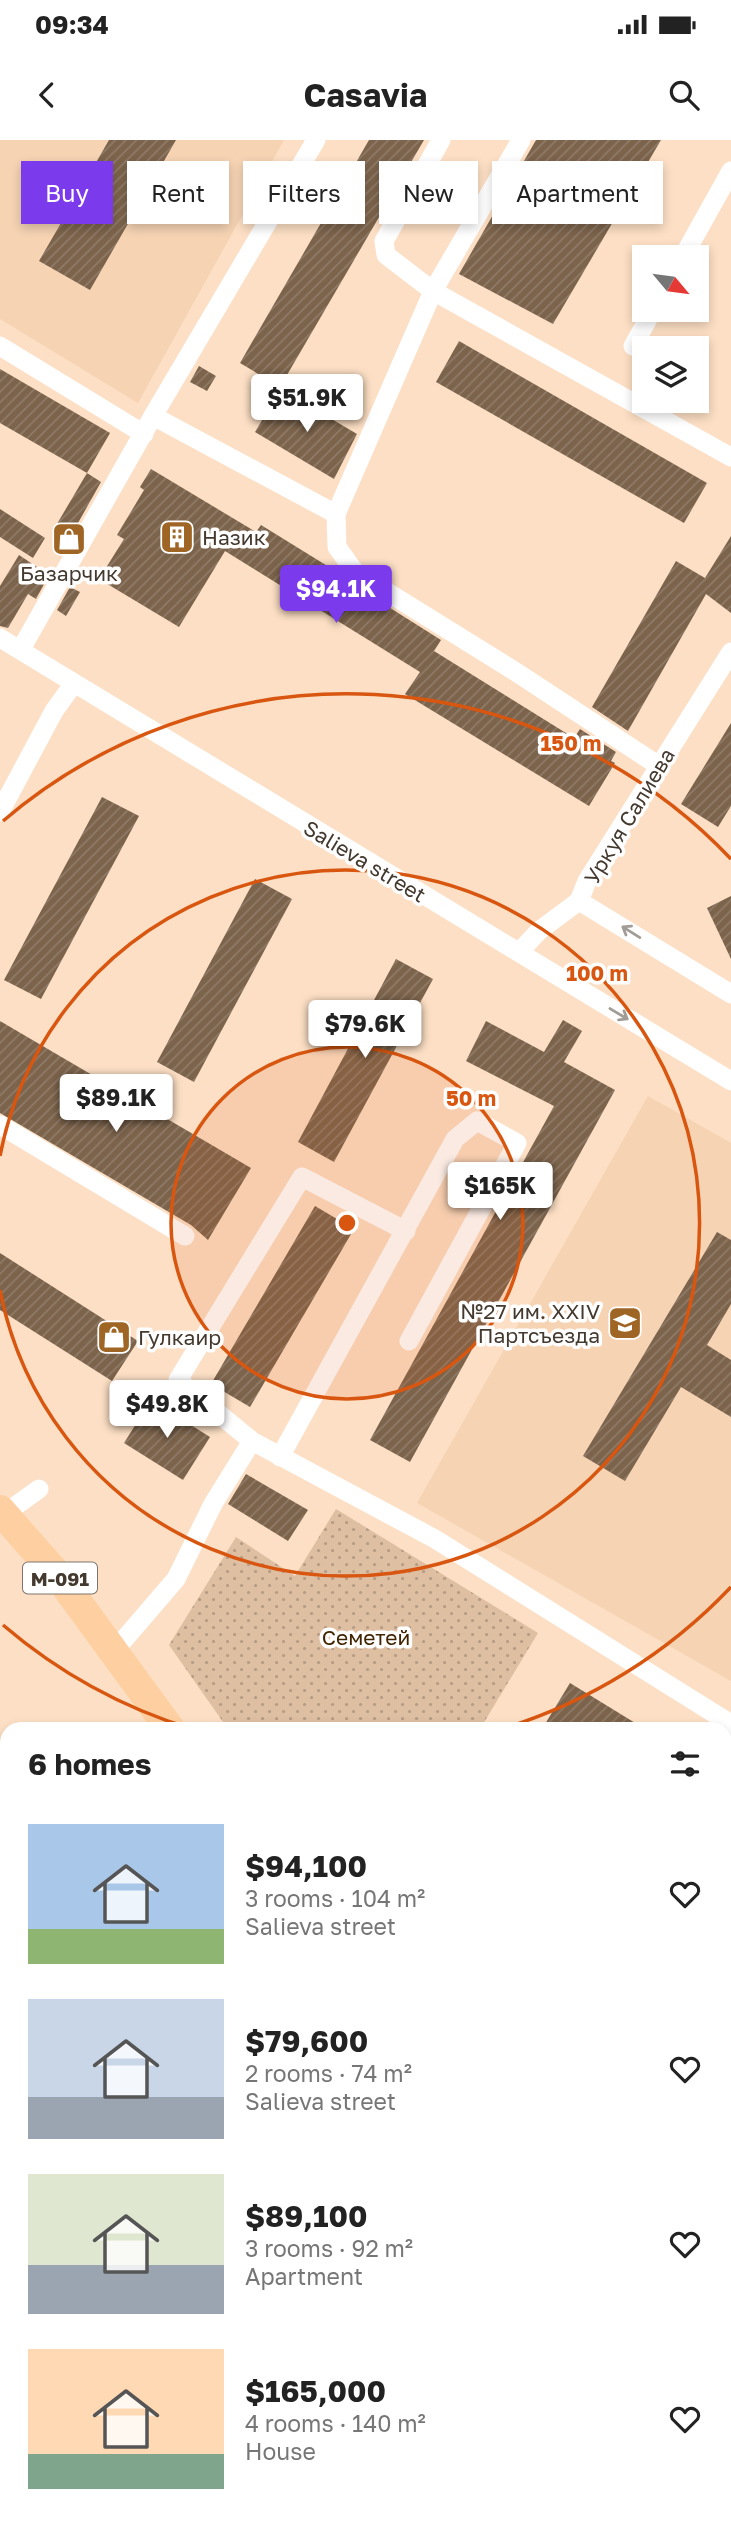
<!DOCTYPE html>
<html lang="en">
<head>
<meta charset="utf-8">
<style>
	body { margin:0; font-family:"Golos Text",sans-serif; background:#f2f2f2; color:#222; height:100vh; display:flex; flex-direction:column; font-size:26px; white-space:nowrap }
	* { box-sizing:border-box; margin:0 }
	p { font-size:23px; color:#767676 }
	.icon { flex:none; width:38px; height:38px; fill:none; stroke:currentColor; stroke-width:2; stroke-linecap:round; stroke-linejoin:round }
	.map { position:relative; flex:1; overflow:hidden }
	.sheet { position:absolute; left:0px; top:1582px; width:732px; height:800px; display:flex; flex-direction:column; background:#fff; border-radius:21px 21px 0 0; box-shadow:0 4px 10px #0003 }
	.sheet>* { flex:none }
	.guide { position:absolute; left:21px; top:21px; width:690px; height:63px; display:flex; gap:14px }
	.needle { width:46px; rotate:119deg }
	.controls { position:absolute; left:632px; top:105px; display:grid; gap:14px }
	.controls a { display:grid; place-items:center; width:77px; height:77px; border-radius:0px; background:#fff; box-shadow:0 4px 10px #0003; font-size:35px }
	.price { position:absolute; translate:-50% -60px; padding:0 16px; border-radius:7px; background:#fff; color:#222; font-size:23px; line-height:46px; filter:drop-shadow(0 2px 4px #0008) }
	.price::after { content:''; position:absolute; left:50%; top:42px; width:21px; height:16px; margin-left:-10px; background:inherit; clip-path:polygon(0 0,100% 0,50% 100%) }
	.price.current { background:#7c3aed; color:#fff }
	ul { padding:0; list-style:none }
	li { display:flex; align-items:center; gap:21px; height:175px; padding:0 28px }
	li span { display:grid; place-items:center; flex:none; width:196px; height:140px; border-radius:0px; color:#555 }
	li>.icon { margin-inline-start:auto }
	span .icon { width:84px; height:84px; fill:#fffc; stroke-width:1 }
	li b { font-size:30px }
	h2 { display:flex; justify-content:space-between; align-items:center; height:84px; padding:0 28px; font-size:30px }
	.tag { padding:0 24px; border-radius:0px; background:#fff; box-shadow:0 4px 10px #0003; font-size:24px; line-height:63px }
	.tag.current { background:#7c3aed; color:#fff }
	.status { display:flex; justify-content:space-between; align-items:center; height:49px; padding:0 35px; background:#fff; direction:ltr }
	.status svg { height:19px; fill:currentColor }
	header { display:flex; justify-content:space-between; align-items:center; height:91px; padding:0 28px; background:#fff; font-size:32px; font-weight:700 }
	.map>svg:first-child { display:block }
</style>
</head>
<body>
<div class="status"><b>09:34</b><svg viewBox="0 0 49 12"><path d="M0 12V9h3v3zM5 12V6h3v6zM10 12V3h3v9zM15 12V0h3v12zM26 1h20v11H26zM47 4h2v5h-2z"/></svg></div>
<header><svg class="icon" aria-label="back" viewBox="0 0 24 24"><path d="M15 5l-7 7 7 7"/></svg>Casavia<svg class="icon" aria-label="search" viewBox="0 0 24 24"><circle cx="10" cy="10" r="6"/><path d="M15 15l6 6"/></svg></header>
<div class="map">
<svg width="731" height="2381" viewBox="0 0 731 2381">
	<defs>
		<pattern id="park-dots" width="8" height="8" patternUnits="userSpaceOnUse" patternTransform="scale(1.75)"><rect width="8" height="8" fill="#dfbfa2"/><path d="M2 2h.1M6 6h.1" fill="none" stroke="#b69c84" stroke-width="1.8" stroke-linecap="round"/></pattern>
		<pattern id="building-hatch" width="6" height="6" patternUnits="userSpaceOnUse" patternTransform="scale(1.75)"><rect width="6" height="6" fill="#7c634b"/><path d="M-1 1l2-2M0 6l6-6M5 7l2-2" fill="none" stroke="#8f7b68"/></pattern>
	</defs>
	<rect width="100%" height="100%" fill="#fcdfc4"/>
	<path fill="#f5d3b3" d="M0 0H284L138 263 0 179Z
		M648 956 731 1003V1541L417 1363Z
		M7 2215V2375H388L378 2381H0V2220Z"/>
	<path fill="url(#park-dots)" d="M336 1369 538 1493 480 1589H228L169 1505 236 1397 295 1436Z"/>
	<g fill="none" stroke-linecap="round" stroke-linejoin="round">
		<path stroke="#dfb186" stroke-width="24" d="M0 1644 7 1651
			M724 2000 731 2001
			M724 2258 731 2268"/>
	</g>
	<path fill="url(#building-hatch)" d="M109 0H176L90 150 39 121Z
		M369 0H424L280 247 240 223Z
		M536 0H661L553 184 459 134Z
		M459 201 707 343 684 383 436 242Z
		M199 226 216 236 207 251 190 242Z
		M0 229 110 293 87 333 0 283Z
		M281 249 357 294 334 339 255 292Z
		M151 329 256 392 261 385 342 435 349 442 441 500 434 511 574 598 580 589 616 612 611 621 615 623 589 666 405 554 420 532 225 411 179 487 99 439 124 399 117 395 144 350 140 347Z
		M87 333 101 342 69 399 54 389Z
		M0 369 45 398 33 418 0 397Z
		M731 396V473L706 454 628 591 592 567 676 421 705 438Z
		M19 415 49 435 36 459 28 454 8 488 0 486V446Z
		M70 447 80 452 66 476 57 470Z
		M731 583V666L718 687 681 664Z
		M102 657 139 676 41 859 4 840Z
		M255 739 292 759 194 942 157 922Z
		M731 756V819L707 768Z
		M396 819 433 839 334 1022 298 1002Z
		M563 880 582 891 564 922 615 950 410 1322 370 1300 554 966 466 921 486 881 544 912Z
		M0 881 251 1028 208 1100 191 1085 0 973Z
		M315 1066 354 1089 250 1267 211 1244Z
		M717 1092 731 1100V1164L707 1205 731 1220V1277L681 1247 625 1341 583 1316Z
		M0 1113 138 1201 112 1241 0 1170Z
		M151 1260 210 1297 183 1340 124 1303Z
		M246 1334 308 1370 288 1401 228 1364Z
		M570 1543 645 1589H542Z"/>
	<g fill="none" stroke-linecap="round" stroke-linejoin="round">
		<path stroke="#fff" stroke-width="19" d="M441 0 384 101 386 115 433 151 731 317
			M521 0 433 151 336 374 337 407 355 432 516 532 659 626
			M683 117 731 31
			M0 206 144 294
			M633 206 653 170
			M153 276 336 374
			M0 498 731 941
			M21 509 153 276 316 0
			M0 672 54 571 74 543
			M579 761 587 741 731 512
			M579 761 731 854
			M519 812 540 790 579 761
			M0 985 185 1096
			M406 1091 302 1037 178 1240 252 1301 435 1399 731 1584
			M280 1317 455 999 477 981 517 1003 409 1201
			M4 1374 39 1349
			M115 1510 176 1439 213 1364 252 1301
			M724 1612 731 1601
			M493 2381 498 2375"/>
		<path stroke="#fed0a1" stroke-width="30" d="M0 1370 59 1437 170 1589
			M710 2375 715 2381"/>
	</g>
	<defs><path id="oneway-shaft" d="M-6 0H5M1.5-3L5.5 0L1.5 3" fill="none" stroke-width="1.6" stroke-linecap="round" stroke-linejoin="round" transform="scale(1.75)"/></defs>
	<g stroke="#a29c96">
		<use href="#oneway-shaft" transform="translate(631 792) rotate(-148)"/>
		<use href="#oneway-shaft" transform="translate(619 874) rotate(31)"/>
	</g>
	<circle cx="347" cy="1083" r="176" fill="#d8560f" fill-opacity=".12"/>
	<g fill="none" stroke="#d8560f" stroke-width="3.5">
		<circle cx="347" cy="1083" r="176"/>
		<path d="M0 1016A353 353 0 1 1 0 1150"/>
		<path d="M731 1447A529 529 0 0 1 502 1589M192 1589A529 529 0 0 1 3 1485M3 681A529 529 0 0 1 731 719"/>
	</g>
	<defs>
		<g id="building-square" transform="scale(1.75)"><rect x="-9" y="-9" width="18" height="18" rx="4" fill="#9f6524" stroke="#fff"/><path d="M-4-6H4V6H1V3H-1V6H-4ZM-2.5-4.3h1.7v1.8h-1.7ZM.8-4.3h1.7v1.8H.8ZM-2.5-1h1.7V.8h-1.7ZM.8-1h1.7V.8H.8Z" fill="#fff"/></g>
		<g id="shop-square" transform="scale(1.75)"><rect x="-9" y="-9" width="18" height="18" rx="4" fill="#9f6524" stroke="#fff"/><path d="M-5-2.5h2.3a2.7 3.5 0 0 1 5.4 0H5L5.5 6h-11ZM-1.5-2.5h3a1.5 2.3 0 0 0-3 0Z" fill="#fff"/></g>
		<g id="school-square" transform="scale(1.75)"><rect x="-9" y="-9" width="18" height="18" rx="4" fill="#9f6524" stroke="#fff"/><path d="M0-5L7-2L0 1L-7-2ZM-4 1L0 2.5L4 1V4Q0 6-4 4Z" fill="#fff"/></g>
	</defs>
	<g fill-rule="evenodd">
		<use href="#building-square" x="177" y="397"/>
		<use href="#shop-square" x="69" y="399"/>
		<use href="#school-square" x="625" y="1183"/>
		<use href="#shop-square" x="114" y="1197"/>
	</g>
	<g text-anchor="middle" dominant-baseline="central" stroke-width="7" stroke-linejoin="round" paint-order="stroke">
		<rect fill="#fff" stroke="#7c746d" stroke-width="2" x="23" y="1422.5" width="74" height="31" rx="5"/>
		<g font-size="19" font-weight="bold" fill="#44392e">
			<text x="60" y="1438">М-091</text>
		</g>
		<g font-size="21" fill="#44392e" stroke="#fff" text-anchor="start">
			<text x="202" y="397">Назик</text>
			<text x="69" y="433" text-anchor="middle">Базарчик</text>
			<text x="600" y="1171" text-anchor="end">№27 им. XXIV<tspan x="600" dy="24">Партсъезда</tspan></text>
			<text x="138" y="1197">Гулкаир</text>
		</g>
		<g font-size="21" fill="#44392e" stroke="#fff">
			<text transform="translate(629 676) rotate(-59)">Уркуя Салиева</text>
			<text transform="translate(365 721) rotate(31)">Salieva street</text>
		</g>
		<g font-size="21" fill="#412400" stroke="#fff">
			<text x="366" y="1497">Семетей</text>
		</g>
	</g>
	<circle cx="347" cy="1083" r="10" fill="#d8560f" stroke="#fff" stroke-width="3.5"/>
	<g font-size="21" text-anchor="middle" font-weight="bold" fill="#d8560f" stroke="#fff" stroke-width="7" stroke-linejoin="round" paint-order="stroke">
		<text x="571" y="611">150 m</text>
		<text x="597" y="841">100 m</text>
		<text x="471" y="966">50 m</text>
	</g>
</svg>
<div class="controls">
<a><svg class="needle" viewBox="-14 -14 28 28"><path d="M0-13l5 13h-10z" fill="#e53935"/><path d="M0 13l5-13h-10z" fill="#767676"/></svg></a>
<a><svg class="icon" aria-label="layers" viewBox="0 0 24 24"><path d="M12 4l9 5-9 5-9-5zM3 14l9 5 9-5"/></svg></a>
</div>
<b class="price" style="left:307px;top:294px">$51.9K</b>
<b class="price current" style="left:336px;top:485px">$94.1K</b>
<b class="price" style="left:365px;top:920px">$79.6K</b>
<b class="price" style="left:116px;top:994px">$89.1K</b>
<b class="price" style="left:500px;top:1082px">$165K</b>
<b class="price" style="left:167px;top:1300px">$49.8K</b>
<div class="guide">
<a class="tag current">Buy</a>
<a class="tag">Rent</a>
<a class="tag">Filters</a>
<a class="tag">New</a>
<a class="tag">Apartment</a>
</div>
<section class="sheet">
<h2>6 homes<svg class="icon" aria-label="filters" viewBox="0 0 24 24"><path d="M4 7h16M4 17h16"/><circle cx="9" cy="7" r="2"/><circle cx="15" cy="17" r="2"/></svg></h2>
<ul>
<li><span style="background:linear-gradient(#a9c7e8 75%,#8fb573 0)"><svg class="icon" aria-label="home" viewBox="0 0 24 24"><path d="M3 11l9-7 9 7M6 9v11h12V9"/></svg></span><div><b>$94,100</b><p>3 rooms · 104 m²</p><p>Salieva street</p></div><svg class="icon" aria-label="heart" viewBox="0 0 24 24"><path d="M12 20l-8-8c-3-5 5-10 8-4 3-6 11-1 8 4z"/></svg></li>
<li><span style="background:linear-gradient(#c9d6e8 70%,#9aa5b1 0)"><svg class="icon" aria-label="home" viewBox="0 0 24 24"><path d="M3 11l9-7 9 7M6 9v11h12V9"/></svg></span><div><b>$79,600</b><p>2 rooms · 74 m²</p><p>Salieva street</p></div><svg class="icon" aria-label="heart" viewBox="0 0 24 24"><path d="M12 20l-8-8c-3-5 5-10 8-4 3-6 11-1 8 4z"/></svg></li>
<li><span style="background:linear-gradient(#dfe7d0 65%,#9aa5b1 0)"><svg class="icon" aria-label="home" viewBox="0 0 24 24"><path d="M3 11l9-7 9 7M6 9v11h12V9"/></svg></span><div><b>$89,100</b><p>3 rooms · 92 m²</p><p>Apartment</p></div><svg class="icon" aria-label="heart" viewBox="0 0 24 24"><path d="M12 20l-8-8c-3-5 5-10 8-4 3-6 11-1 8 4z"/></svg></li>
<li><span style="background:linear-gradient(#ffd9b3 75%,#7fa58c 0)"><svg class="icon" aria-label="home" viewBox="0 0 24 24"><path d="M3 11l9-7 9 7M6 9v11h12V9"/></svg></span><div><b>$165,000</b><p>4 rooms · 140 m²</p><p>House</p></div><svg class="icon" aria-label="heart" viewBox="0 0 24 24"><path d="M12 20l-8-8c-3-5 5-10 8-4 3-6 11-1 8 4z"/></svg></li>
</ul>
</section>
</div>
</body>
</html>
